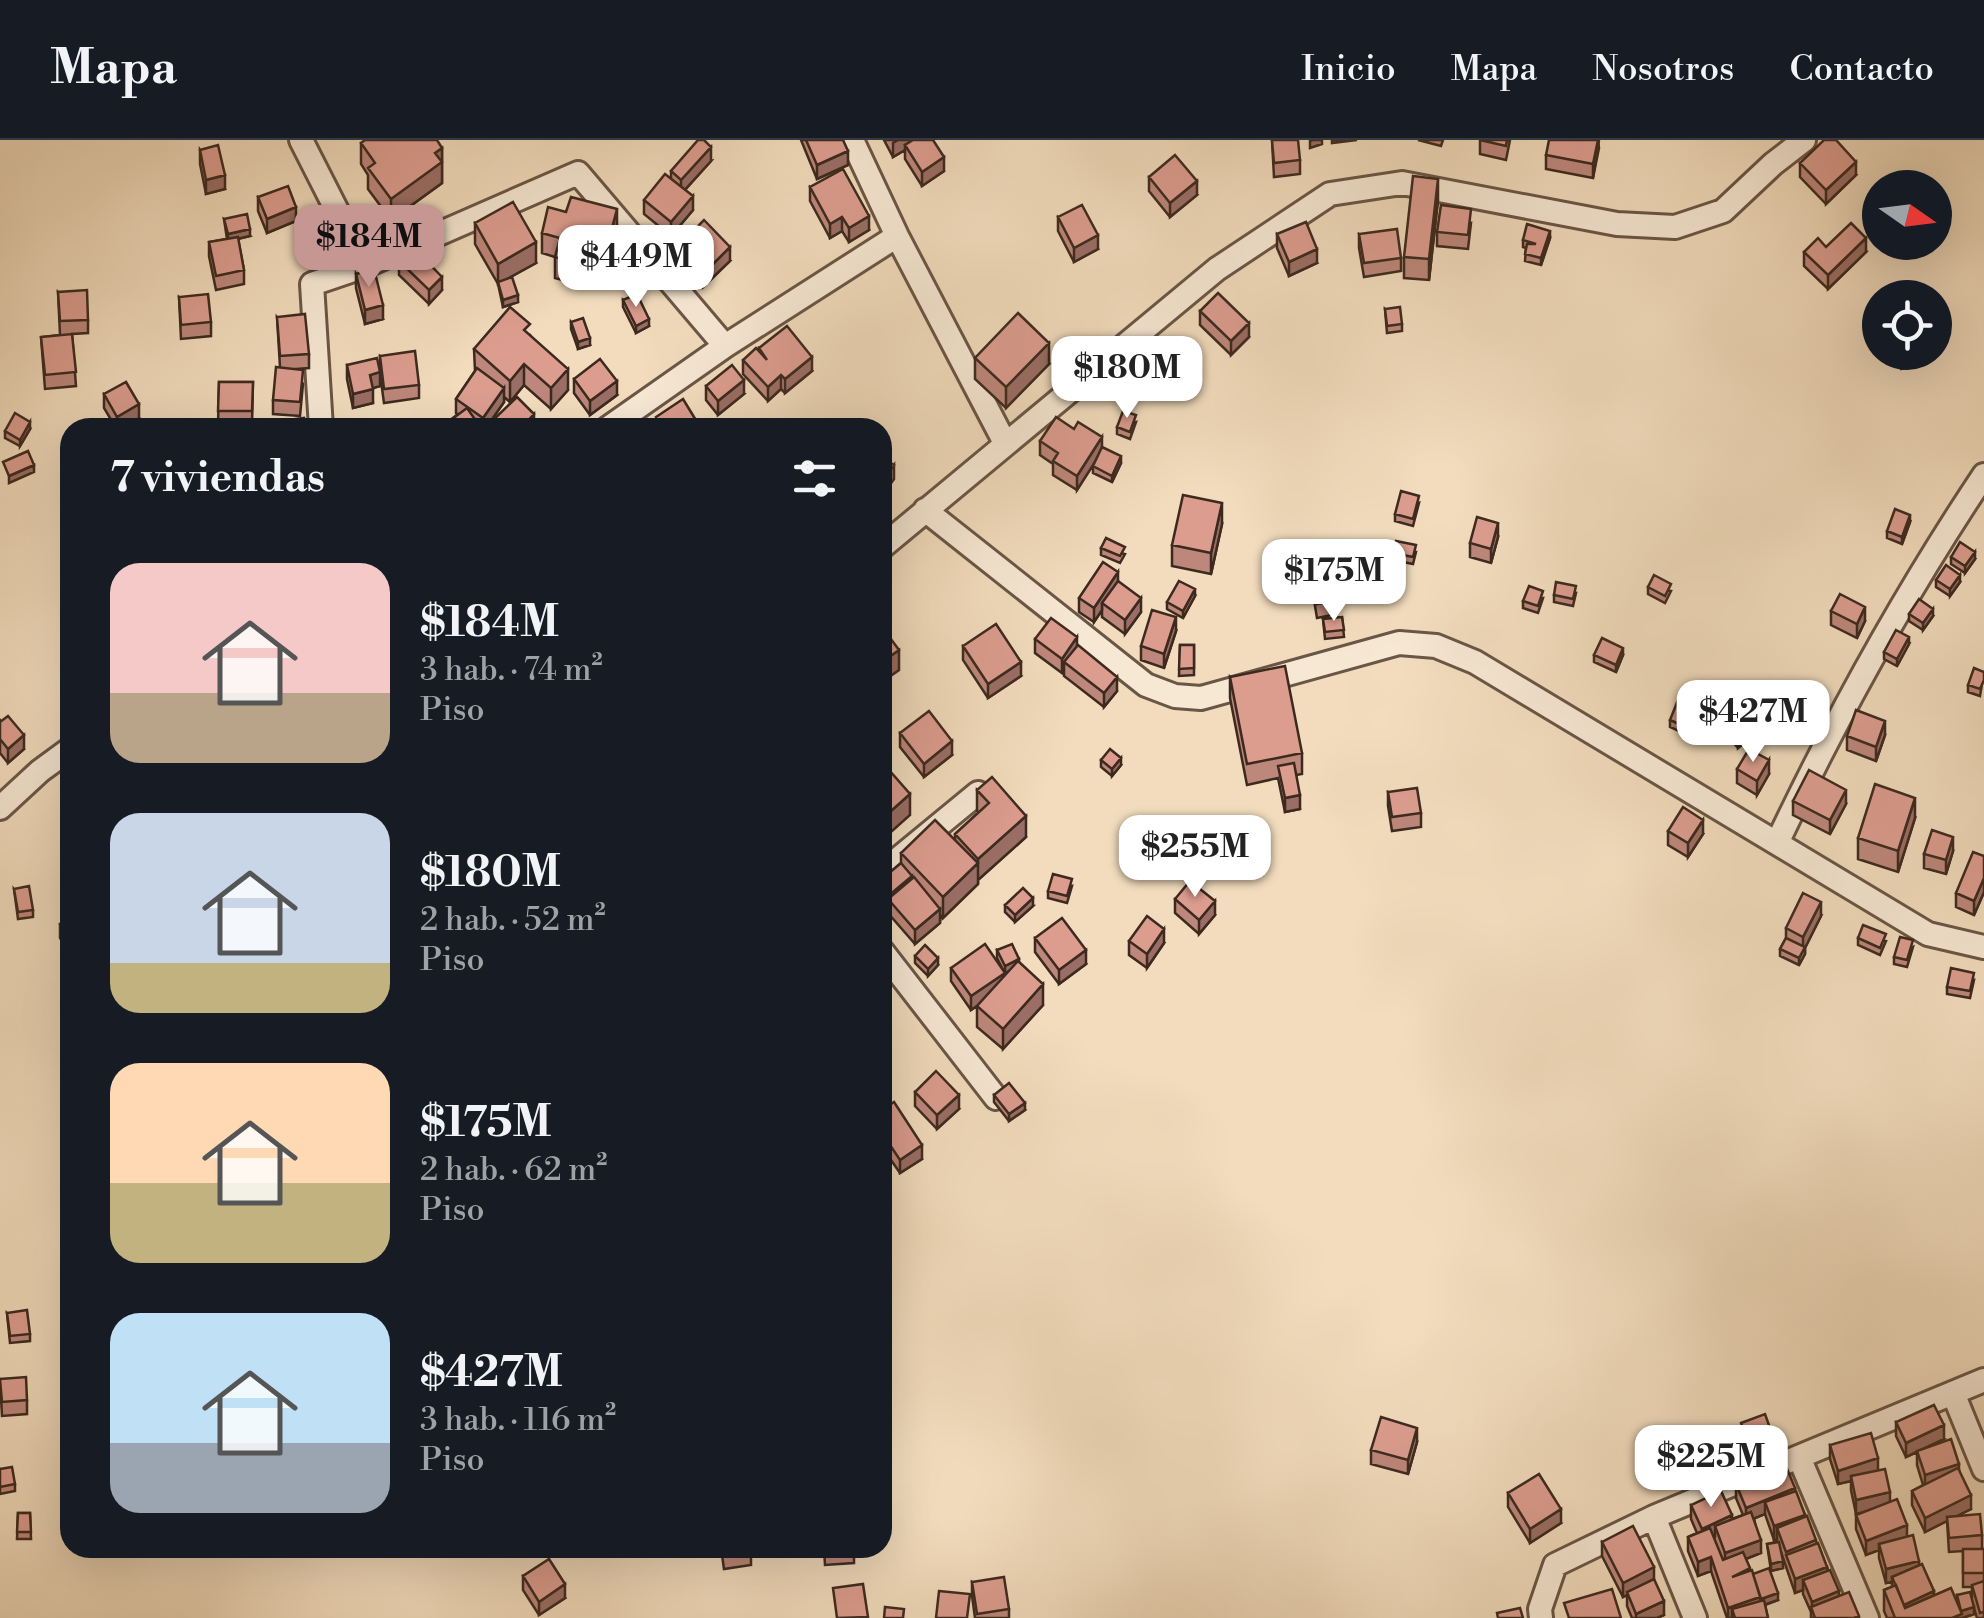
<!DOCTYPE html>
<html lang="es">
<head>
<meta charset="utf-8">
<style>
	body { margin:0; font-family:"Libre Bodoni",serif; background:#20242c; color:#f1f3f6; height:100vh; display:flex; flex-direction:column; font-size:38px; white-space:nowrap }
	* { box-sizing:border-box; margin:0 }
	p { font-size:32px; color:#9ea1a6 }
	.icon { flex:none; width:55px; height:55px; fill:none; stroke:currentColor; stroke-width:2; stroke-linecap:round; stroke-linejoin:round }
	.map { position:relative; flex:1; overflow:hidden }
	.sheet { position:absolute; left:60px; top:278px; width:832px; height:1140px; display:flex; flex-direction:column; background:#171b24; border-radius:30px; box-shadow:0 10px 40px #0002 }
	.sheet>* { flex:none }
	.needle { width:65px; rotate:104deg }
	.buttons { position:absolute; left:1862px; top:30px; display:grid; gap:20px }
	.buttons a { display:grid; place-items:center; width:90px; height:90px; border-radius:50%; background:#171b24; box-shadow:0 10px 40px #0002; font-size:50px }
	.price { position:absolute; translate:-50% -85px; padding:0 22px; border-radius:20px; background:#fff; color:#222; font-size:32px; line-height:65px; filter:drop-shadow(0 2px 5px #0008) }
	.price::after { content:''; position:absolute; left:50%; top:60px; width:30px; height:22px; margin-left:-15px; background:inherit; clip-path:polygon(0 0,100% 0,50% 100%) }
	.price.current { background:#c59692; color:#111 }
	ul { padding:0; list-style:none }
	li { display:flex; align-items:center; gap:30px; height:250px; padding:0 50px }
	li span { display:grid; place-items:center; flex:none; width:280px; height:200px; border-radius:30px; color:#555 }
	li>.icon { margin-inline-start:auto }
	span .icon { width:120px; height:120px; fill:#fffc; stroke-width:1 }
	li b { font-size:42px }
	h2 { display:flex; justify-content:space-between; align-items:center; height:120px; padding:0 50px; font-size:42px }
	header { display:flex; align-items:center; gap:60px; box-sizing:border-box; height:140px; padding:0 50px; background:#171b24; border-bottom:2px solid #363941 }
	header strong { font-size:48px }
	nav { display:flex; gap:55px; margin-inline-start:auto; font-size:35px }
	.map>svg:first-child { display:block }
</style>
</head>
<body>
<header>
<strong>Mapa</strong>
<nav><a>Inicio</a><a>Mapa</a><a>Nosotros</a><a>Contacto</a></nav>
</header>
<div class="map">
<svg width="1984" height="1478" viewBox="0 0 1984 1478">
	<rect width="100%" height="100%" fill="#f2dcbd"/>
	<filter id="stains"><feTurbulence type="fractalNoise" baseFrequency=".002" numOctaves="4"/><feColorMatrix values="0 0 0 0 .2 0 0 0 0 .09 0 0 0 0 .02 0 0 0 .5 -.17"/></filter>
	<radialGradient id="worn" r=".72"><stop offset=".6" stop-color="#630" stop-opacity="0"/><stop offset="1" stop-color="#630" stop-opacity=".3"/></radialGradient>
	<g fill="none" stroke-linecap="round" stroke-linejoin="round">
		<g stroke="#6a5646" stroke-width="28">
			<path id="minor" d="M301 0 365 126
				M852 0 897 96 1005 303
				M321 288 312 144 365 126 578 33 725 206
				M608 288 725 206 897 96
				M925 370 1146 545 1175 556 1201 558 1399 503 1436 506 1475 522 1928 794 1984 807
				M882 407 1217 129 1330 54 1402 43 1617 84 1675 87 1723 71 1773 24 1804 0
				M0 668 40 631 70 609
				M1777 703C1837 576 1906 452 1984 335
				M882 732 978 653
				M882 811 996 958
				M1953 1253 1984 1329
				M1799 1317 1867 1478
				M1654 1377 1695 1478
				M1541 1478 1540 1469 1555 1425 1654 1377 1984 1240"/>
		</g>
		<use href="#minor" stroke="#f7e8d4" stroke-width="22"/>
	</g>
	<path fill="#bd877b" stroke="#3d2a1f" stroke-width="2.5" d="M801 0H843L848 25 817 39Z
		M884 0H933L944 31 922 46 905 19V10L893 17Z
		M1272 0 1300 20V34L1274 37Z
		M1332 0H1357L1332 3Z
		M1418 0H1443L1441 6Z
		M1480 0H1510L1506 20 1480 14Z
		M1599 0 1593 38 1546 29V15Z
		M361 3 442 8V43L391 80 368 49V35L361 24Z
		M200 10 225 49 206 54 200 24Z
		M711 21 685 50 693 70 671 96 644 74V60L671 38V31Z
		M1800 23 1856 35 1826 64 1800 37Z
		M1149 37 1197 55 1170 77 1149 51Z
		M810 47 869 90 849 102 842 91 830 98 810 61Z
		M258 57 296 81 267 93 258 71Z
		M1438 60 1429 140 1404 138V117Z
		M1058 77 1098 109 1074 122 1058 91Z
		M224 79 250 96 238 99 244 130V144L216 150 209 116V102L227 99Z
		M475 83 536 123 510 137 518 162 503 167 498 144 475 104Z
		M1471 83 1468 109 1437 106V92Z
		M617 90 605 136 581 129 577 144 555 138V117L542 113V93Z
		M1277 94 1317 123 1289 136 1277 108Z
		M1359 94 1401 118V131L1364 137 1359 108Z
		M1550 98 1541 125 1525 121 1526 108 1523 107V100Z
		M677 107 730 121 703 147 677 121Z
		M1804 112H1866L1828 149 1804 126Z
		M399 121 442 150 429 164 399 135Z
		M356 134 383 179 365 184 356 148Z
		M58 152 88 180V193L72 194 76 246 45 249 41 197 60 195Z
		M179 157 211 182V196L181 199Z
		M623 160 649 186 636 193 623 167Z
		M1385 169 1402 184V191L1387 193Z
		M1200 171 1249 197 1231 215 1200 185Z
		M277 177 309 214V228L295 229 303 244 300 276 273 274V260L280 227Z
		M571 182 590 205 578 209 571 189Z
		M530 195 568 250 551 269 524 245 510 262 504 257V262L486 288H440L458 274 456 273V259L475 231 474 209Z
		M759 208 812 231 785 253 781 249 768 261 743 234V220L759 212Z
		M1898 212H1924V224L1901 229Z
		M380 216 419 245V258L384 263 380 234V246L372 248 373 263 353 268 347 239V225L380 230Z
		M975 218 1049 224 1006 268 975 239Z
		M574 239 617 255 590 275 574 253Z
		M219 242H253L252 285H218Z
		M706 246 744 254 718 275 706 260Z
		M104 254 139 278 123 288H116L104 268Z
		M1136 282 1130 299 1117 294V287Z
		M30 289 20 306 5 298V291Z
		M1040 301 1102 308 1121 323 1112 342 1093 333V326L1096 320 1077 350 1053 335V324L1040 315Z
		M1419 363 1413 386 1395 381V374Z
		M1910 382 1902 404 1887 398V391Z
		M1222 384 1211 434 1172 426V405Z
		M1498 397 1491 423 1470 417V403Z
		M1273 404H1292L1293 427H1285L1290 443 1274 451 1268 439V432L1278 427 1274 428Z
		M1101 408 1125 414 1120 423 1101 415Z
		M1416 412 1413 424 1393 420V413Z
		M1951 417 1975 419 1965 433 1951 424Z
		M1312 435 1337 460V474L1317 478 1312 448Z
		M1936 440 1960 442 1950 456 1936 447Z
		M1118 441 1141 472 1125 494 1102 477V470L1094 482 1079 472V458Z
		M1648 447 1671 451 1665 463 1648 454Z
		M1576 453 1573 466 1554 462V455Z
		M1195 456 1183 478 1167 469V462Z
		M1543 458 1538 473 1523 468V461Z
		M1831 471 1865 481 1857 498 1831 485Z
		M1909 474 1933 476 1923 490 1909 481Z
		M1342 477 1344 497 1325 499 1323 479Z
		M1176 491 1164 528 1141 520V506Z
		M1035 499 1077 505 1117 551 1104 567 1064 536V529L1062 533 1035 513Z
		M1909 504 1897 526 1884 519V512Z
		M1180 505H1194V535L1179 536Z
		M963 506 1021 536 988 558 963 520Z
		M1594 515H1623L1616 532 1594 522Z
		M1984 532 1980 556 1968 552V545Z
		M1230 537 1302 613V634L1296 635 1300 669 1285 672 1278 638 1247 645 1230 558Z
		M1699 576 1690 596 1670 587V580Z
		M0 580 24 609 8 623 0 613Z
		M1726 580 1764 586 1738 608 1726 594Z
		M900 593 952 615 924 637 900 607Z
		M1885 595 1876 621 1847 610V596Z
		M1101 620 1121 625 1112 636 1101 627Z
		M1737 629 1769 634 1757 655 1737 643Z
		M977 650 1026 697 978 740V744L943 778 940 775V783L915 804 888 773V770L887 771 882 766V739L901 723V713L955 700V694L979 672 977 671Z
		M1388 652 1421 673V687L1392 691 1388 666Z
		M1793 661 1846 664 1830 694 1793 675Z
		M1915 678 1898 732 1858 719V698Z
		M1668 691 1703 694 1688 717 1668 705Z
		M1953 711 1946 734 1924 728V714Z
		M1984 716V752L1974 775 1956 767V753Z
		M1072 746 1067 763 1048 758V751Z
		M14 749 33 770V777L18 779Z
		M1175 759 1215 775 1199 794 1175 773Z
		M1005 765 1033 766 1015 782 1005 772Z
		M1821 776 1805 808V814L1799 825 1780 816V809L1786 798V788Z
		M70 779V815L60 798V784Z
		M1035 798 1086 824 1059 844 1035 812Z
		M1858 798 1886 801 1880 815 1858 805Z
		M1129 801 1164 803 1147 828 1129 815Z
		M1913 807 1907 827 1894 824V817Z
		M997 810 1019 823 1043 865 1003 909 977 887V866L971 870 951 841V828L1004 832 997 818Z
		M915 816 938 825 928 836 915 823Z
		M1974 840 1970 858 1947 854V847Z
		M915 952 959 969 937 989 915 966Z
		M994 955 1025 970 1009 981 994 962Z
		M882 970 922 1019 900 1033 882 1007Z
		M7 1173 30 1194V1201L10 1203Z
		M0 1239 27 1260V1274L2 1276Z
		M1896 1282 1944 1299 1925 1308 1959 1330 1971 1369 1957 1376 1982 1395V1409H1984V1478H1977L1974 1468V1474L1962 1478H1887L1884 1471V1450L1892 1447V1442L1886 1443 1879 1418V1410L1866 1415 1856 1389V1375L1865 1372 1856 1374 1851 1350V1341L1838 1344 1830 1319V1305L1878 1330 1890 1362 1934 1456 1957 1463V1455L1972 1457V1447H1963V1411L1949 1412 1947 1381 1925 1392 1912 1365V1351L1923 1345 1917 1325V1312L1906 1317 1896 1296Z
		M1417 1302 1408 1334 1371 1324V1310Z
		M0 1329 15 1344V1351L0 1354Z
		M1736 1344 1795 1351 1839 1456 1859 1478H1811V1472L1803 1454V1450L1795 1453 1781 1412 1783 1428 1771 1431 1767 1404 1777 1402V1399L1774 1400 1765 1374 1754 1378 1761 1413 1746 1419 1750 1431 1778 1460 1765 1465 1768 1478H1727L1711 1431 1698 1436 1688 1411V1397L1697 1393 1691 1379V1365L1732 1379 1743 1375 1736 1358Z
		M1508 1353 1561 1383 1530 1403 1508 1367Z
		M18 1373H30L31 1399H17Z
		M1602 1402 1654 1440 1664 1475 1657 1478H1632L1627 1466V1455L1623 1457 1602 1416Z
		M721 1408H751V1425L724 1429Z
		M824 1408H854V1423L825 1425Z
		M523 1436 565 1458 539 1475 523 1450Z
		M972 1442 1009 1469V1478H975L972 1456Z"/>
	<path fill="#9a6e64" stroke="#3d2a1f" stroke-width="2.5" d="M898 0H924L905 5V10L893 17V3Z
		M1313 0H1322V4L1310 8V1Z
		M1598 0 1599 8 1593 38V24Z
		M711 7V21L681 54V40Z
		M442 8V43L391 80V59L435 13Z
		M848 11V25L817 39V25Z
		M944 17V31L922 46V32Z
		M1856 22V35L1826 64V50Z
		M225 35V49L206 54V40Z
		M1438 39V60L1429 140V119Z
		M1197 41V55L1170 77V63Z
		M693 56V70L671 96V82Z
		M296 67V81L267 93V79Z
		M617 69V90L605 136V115Z
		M869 76V90L849 102V88Z
		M842 77V91L830 98V84Z
		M250 89V96L228 101V94Z
		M1550 91V98L1541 125V118Z
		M1098 95V109L1074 122V108Z
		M1866 98V112L1828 149V135Z
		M536 102V123L498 144V124Z
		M730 107V121L703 147V134Z
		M581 108V129L577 144V123Z
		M1317 109V123L1289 136V122Z
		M442 137V150L429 164V150Z
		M518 155V162L503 167V160Z
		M383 165V179L365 184V170Z
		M649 179V186L636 193V186Z
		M1249 183V197L1231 215V201Z
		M590 198V205L578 209V202Z
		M1049 203V224L1006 268V247Z
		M812 217V231L785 253V239Z
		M524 224V245L510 262V241Z
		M568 229V250L551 269V248Z
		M380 232V246L370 249V235Z
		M781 235V249L768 261V247Z
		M744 240V254L718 275V261Z
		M617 241V255L590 275V261Z
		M504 248V262L486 288H483V278Z
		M373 249V263L353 268V254Z
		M139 264V278L123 288H117V277Z
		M534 274V288H521Z
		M30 282V289L20 306V300Z
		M1102 297V311L1077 350V336Z
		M1121 316V323L1112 342V336Z
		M34 325V332L9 343V336Z
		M894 325V339L882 356V342Z
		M1222 363V384L1211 434V413Z
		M1910 375V382L1902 404V397Z
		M1498 383V397L1491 423V409Z
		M1975 412V419L1965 433V426Z
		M1118 432V446L1102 463V470L1094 482V468Z
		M1960 435V442L1950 456V449Z
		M1290 436V443L1274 451V444Z
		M1195 449V456L1183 478V471Z
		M1141 458V472L1125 494V480Z
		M1865 467V481L1857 498V484Z
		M1933 469V476L1923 490V483Z
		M1176 477V491L1164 528V514Z
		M1077 497V511L1064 522V529L1062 533V519Z
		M1909 497V504L1897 526V519Z
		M1623 508V515L1616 532V525Z
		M899 510V530L882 542V522Z
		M1021 522V536L988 558V544Z
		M1117 537V551L1104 567V553Z
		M1699 569V576L1690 596V589Z
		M1764 572V586L1738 608V594Z
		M1885 581V595L1876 621V607Z
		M24 595V609L8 623V609Z
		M952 601V615L924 637V624Z
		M1121 618V625L1112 636V629Z
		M1769 620V634L1757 655V641Z
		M1846 650V664L1830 694V680Z
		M910 654V675L882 700V679Z
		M1300 655V669L1285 672V658Z
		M1915 658V678L1898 732V711Z
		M1026 676V697L978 740V719Z
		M1703 680V694L1688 717V703Z
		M1953 697V711L1946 734V720Z
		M978 723V744L943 778V757Z
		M912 736V750L888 759V770L887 771V757Z
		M1984 738V752L1974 775V761Z
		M1033 758V766L1015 782V775Z
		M1215 761V775L1199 794V780Z
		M1821 762V776L1805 808V814L1799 825V818L1803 810V797Z
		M940 769V783L915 804V790Z
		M1164 789V803L1147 828V814Z
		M1086 810V824L1059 844V830Z
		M938 818V825L928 836V829Z
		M1019 819V826L1005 833V826Z
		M1005 833V847L971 870V856Z
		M1043 844V865L1003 909V889Z
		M959 955V969L937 989V975Z
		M1025 963V970L1009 981V974Z
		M922 1005V1019L900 1033V1020Z
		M1944 1285V1299L1906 1317V1303Z
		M1417 1288V1302L1408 1334V1320Z
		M1771 1291V1298L1747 1307V1300Z
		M1878 1318V1332L1851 1336V1341L1838 1344V1331Z
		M1959 1324V1338L1925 1349V1335Z
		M1795 1348V1362H1765V1374L1746 1382V1368Z
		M1890 1352V1366L1856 1374V1360Z
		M1971 1355V1369L1925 1392V1378Z
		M1561 1369V1383L1530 1403V1389Z
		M1732 1375V1389L1715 1386V1397L1702 1403V1389Z
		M1805 1375V1389L1777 1388V1399L1774 1400V1386Z
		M1907 1385V1399L1879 1404V1410L1866 1415V1401Z
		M1761 1400V1413L1725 1427V1413Z
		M1711 1417V1431L1698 1436V1422Z
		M1783 1421V1428L1771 1431V1424Z
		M1919 1421V1435L1892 1437V1442L1886 1443V1429Z
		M1654 1427V1441L1623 1457V1443Z
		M1827 1427V1441L1803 1440V1450L1795 1453V1439Z
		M565 1444V1458L539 1475V1462Z
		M1839 1451V1465L1812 1471V1462Z
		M1934 1451V1465L1906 1478 1904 1465Z
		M1778 1453V1460L1761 1466V1459Z
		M1760 1457V1471L1732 1469V1478H1728V1468Z
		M1664 1461V1475L1657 1478H1636V1474Z
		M1974 1467V1474L1962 1478H1952L1961 1471Z"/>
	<path fill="#dc9d8f" stroke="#3d2a1f" stroke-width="2.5" d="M365 0H437L442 8 435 13 442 22 391 59 368 28 375 23 361 3Z
		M698 0H704L711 7 681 40 671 31Z
		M806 0H843L848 11 817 25Z
		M913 0H933L944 17 922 32 905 5Z
		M1272 0H1298L1300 20 1274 23Z
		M1480 0H1507L1506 6Z
		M1549 0H1598L1593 24 1546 15Z
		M1824 0H1836L1856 22 1826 50 1800 23Z
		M218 5 225 35 206 40 200 10Z
		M1175 15 1197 41 1170 63 1149 37Z
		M843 29 869 76 849 88 842 77 830 84 810 47Z
		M665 34 693 56 671 82 644 60Z
		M1413 36 1438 39 1429 119 1404 117Z
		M288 46 296 67 267 79 258 57Z
		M571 57 617 69 605 115 581 108 577 123 555 117 560 98 542 93 548 67 566 72Z
		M513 62 536 102 498 124 475 83Z
		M1082 65 1098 95 1074 108 1058 77Z
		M1441 65 1471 69 1468 95 1437 92Z
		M247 74 250 89 228 94 224 79Z
		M704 80 730 107 703 134 677 107Z
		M1306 82 1317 109 1289 122 1277 94Z
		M1851 83 1866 98 1828 135 1804 112 1818 98 1826 107Z
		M1527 84 1550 91 1541 118 1525 114 1527 104H1536L1523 100Z
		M1397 89 1401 118 1364 123 1359 94Z
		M238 97 244 130 216 136 209 102Z
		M413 107 442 137 429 150 399 121Z
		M374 129 383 165 365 170 356 134Z
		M512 137 518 155 503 160 498 142Z
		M87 150 88 180 60 181 58 152Z
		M1218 153 1249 183 1231 201 1200 171Z
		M208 154 211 182 181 185 179 157Z
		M637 154 649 179 636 186 623 160Z
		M510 167 530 184 524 190 568 229 551 248 524 224 510 241 474 209Z
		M1400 167 1402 184 1387 186 1385 169Z
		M1018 173 1049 203 1006 247 975 218Z
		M305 174 309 214 280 216 277 177Z
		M583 178 590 198 578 202 571 182Z
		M787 186 812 217 785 239 781 235 768 247 743 220 756 208 767 220 759 208Z
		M72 194 76 232 45 235 41 197Z
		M415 211 419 245 384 249 380 216Z
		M377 218 380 232 370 235 373 249 353 254 347 225Z
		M600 219 617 241 590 261 574 239Z
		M732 225 744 240 718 261 706 246Z
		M276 227 303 230 300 262 273 260Z
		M477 228 504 248 483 278 456 259Z
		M126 242 139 264 117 277 104 254Z
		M219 242H253L252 271H218Z
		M517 257 534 274 521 288H496L491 282Z
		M683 259 697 282 688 288H663L656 277Z
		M467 268 481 288H440Z
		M1123 271 1136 275 1130 292 1117 287Z
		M15 273 30 282 20 300 5 291Z
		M1056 277 1074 289 1078 282 1102 297 1077 336 1053 321 1058 313 1040 301Z
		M304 278 305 288H279V281Z
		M1102 307 1121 316 1112 336 1093 326Z
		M28 311 34 325 9 336 3 322Z
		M882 317 894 325 882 342Z
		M1401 351 1419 356 1413 379 1395 374Z
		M1183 355 1222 363 1211 413 1172 405Z
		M1895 369 1910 375 1902 397 1887 391Z
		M1477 377 1498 383 1491 409 1470 403Z
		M1106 398 1125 407 1120 416 1101 408Z
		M1396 401 1416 405 1413 417 1393 413Z
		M1960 402 1975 412 1965 426 1951 417Z
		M1273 404H1292L1293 420 1274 421Z
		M1103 422 1118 432 1094 468 1079 458Z
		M1284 424 1290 436 1274 444 1268 432Z
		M1946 425 1960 435 1950 449 1936 440Z
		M1332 431 1337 460 1317 464 1312 435Z
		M1654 435 1671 444 1665 456 1648 447Z
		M1118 441 1141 458 1125 480 1102 463Z
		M1179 441 1195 449 1183 471 1167 462Z
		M1556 442 1576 446 1573 459 1554 455Z
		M1529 446 1543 451 1538 466 1523 461Z
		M1840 454 1865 467 1857 484 1831 471Z
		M1919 459 1933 469 1923 483 1909 474Z
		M1152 470 1176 477 1164 514 1141 506Z
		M1342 477 1344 490 1325 492 1323 479Z
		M1051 478 1077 497 1062 519 1035 499Z
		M996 484 1021 522 988 544 963 506Z
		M882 487 899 510 882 522Z
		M1896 490 1909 497 1897 519 1884 512Z
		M1602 498 1623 508 1616 525 1594 515Z
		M1078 505 1117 537 1104 553 1064 522Z
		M1180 505H1194V528L1179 529Z
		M1285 526 1302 613 1247 624 1230 537Z
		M1974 528 1984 532V540L1980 549 1968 545Z
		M1752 558 1764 572 1738 594 1726 580Z
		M1678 560 1699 569 1690 589 1670 580Z
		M1856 570 1885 581 1876 607 1847 596Z
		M929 571 952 601 924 624 900 593Z
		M8 576 24 595 8 609 0 599V582Z
		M1110 609 1121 618 1112 629 1101 620Z
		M1749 609 1769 620 1757 641 1737 629Z
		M882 622 910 654 882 679Z
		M1294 623 1300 655 1285 658 1278 626Z
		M1809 630 1846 650 1830 680 1793 661Z
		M992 637 1026 676 978 719 955 694 989 663 977 650Z
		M1875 644 1915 658 1898 711 1858 698Z
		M1417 648 1421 673 1392 677 1388 652Z
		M1683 667 1703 680 1688 703 1668 691Z
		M935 680 978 723 943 757 901 713Z
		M1932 690 1953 697 1946 720 1924 714Z
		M1973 712 1984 716V738L1974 761 1956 753Z
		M901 723 912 736 887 757 882 752V739Z
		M1053 734 1072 739 1067 756 1048 751Z
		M914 737 940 769 915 790 888 759Z
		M1190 741 1215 761 1199 780 1175 759Z
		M29 746 33 770 18 772 14 749Z
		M1023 748 1033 758 1015 775 1005 765Z
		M1803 753 1821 762 1803 797 1786 788Z
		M1147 776 1164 789 1147 814 1129 801Z
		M1062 778 1086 810 1059 830 1035 798Z
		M70 779V801L60 784Z
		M1863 785 1886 794 1880 808 1858 798Z
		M1900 797 1913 800 1907 820 1894 817Z
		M1786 798 1805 807 1799 818 1780 809Z
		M985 804 1005 833 971 856 951 828Z
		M1012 804 1019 819 1005 826 997 810Z
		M925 805 938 818 928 829 915 816Z
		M1018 821 1043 844 1003 889 977 866Z
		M1951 828 1974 833 1970 851 1947 847Z
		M936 931 959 955 937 975 915 952Z
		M1009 943 1025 963 1009 974 994 955Z
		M894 962 922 1005 900 1020 882 993V970Z
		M27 1170 30 1194 10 1196 7 1173Z
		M26 1237 27 1260 2 1262 0 1239Z
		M1934 1265 1944 1285 1906 1303 1896 1282Z
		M1765 1274 1771 1291 1747 1300 1741 1283Z
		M1381 1277 1417 1288 1408 1320 1371 1310Z
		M1871 1293 1878 1318 1838 1331 1830 1305Z
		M1951 1299 1959 1324 1925 1335 1917 1311Z
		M1785 1324 1795 1348 1746 1368 1736 1344Z
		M12 1327 15 1344 0 1347V1329Z
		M1958 1328 1971 1355 1925 1378 1912 1351Z
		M1885 1329 1890 1352 1856 1360 1851 1336Z
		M1539 1334 1561 1369 1530 1389 1508 1353Z
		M1721 1351 1732 1375 1702 1389 1691 1365Z
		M1796 1351 1805 1375 1774 1386 1765 1362Z
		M1897 1359 1907 1385 1866 1401 1856 1375Z
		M1751 1372 1761 1400 1725 1413 1715 1386Z
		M18 1373H30L31 1392H17Z
		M1980 1374 1982 1395 1949 1398 1947 1377Z
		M1807 1376 1816 1400 1786 1412 1777 1388Z
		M1633 1386 1654 1427 1623 1443 1602 1402Z
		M1710 1388 1723 1420 1743 1412 1750 1428 1732 1437 1752 1430 1760 1457 1728 1468 1711 1417 1698 1422 1688 1397Z
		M1913 1395 1919 1421 1886 1429 1879 1404Z
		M1779 1402 1783 1421 1771 1424 1767 1404Z
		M1818 1403 1827 1427 1795 1439 1786 1415Z
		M723 1408H751V1411L724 1415Z
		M825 1408H854V1409L825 1411Z
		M1963 1409H1984V1433H1963Z
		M549 1419 565 1444 539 1462 523 1436Z
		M1922 1424 1934 1451 1904 1465 1892 1437Z
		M1769 1428 1778 1453 1761 1459 1753 1434Z
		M1830 1430 1839 1451 1812 1462 1803 1440Z
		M1004 1437 1009 1469 977 1474 972 1442Z
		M1654 1439 1664 1461 1636 1474 1627 1452Z
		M1984 1441V1472L1980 1473 1972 1445Z
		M863 1444 868 1477 837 1478 833 1448Z
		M1896 1445 1905 1468 1951 1448 1962 1474 1952 1478H1895L1884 1450Z
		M1612 1449 1621 1478H1569L1564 1463Z
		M939 1451 970 1454 967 1478H936Z
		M1849 1452 1859 1476 1854 1478H1815L1811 1467Z
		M1970 1452 1974 1467 1961 1471 1957 1455Z
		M1764 1460 1768 1478H1735L1732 1469Z
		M885 1467 904 1469 903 1478H884Z
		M1520 1468 1523 1478H1498L1497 1473Z"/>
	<rect width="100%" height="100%" filter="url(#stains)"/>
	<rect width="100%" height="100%" fill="url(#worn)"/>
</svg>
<div class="buttons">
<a><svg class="needle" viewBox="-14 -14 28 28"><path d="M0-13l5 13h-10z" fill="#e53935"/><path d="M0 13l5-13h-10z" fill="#9ea1a6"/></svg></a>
<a><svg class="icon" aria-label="locate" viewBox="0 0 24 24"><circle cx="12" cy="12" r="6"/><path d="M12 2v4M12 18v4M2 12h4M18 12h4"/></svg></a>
</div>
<b class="price current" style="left:369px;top:150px">$184M</b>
<b class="price" style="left:636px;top:170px">$449M</b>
<b class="price" style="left:1127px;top:281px">$180M</b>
<b class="price" style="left:1334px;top:484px">$175M</b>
<b class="price" style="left:1753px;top:625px">$427M</b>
<b class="price" style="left:1195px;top:760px">$255M</b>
<b class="price" style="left:1711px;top:1370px">$225M</b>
<section class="sheet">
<h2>7 viviendas<svg class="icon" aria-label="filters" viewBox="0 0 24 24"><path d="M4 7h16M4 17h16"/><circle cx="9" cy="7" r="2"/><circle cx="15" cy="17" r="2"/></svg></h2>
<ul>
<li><span style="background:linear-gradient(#f6c9c9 65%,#b9a48a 0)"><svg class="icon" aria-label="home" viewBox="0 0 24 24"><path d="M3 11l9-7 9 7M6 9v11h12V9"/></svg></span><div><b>$184M</b><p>3 hab. · 74 m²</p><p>Piso</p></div></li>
<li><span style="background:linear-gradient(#c9d6e8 75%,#c2b280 0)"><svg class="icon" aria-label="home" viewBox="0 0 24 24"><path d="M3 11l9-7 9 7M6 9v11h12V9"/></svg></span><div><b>$180M</b><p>2 hab. · 52 m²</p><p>Piso</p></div></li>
<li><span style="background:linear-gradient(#ffd9b3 60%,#c2b280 0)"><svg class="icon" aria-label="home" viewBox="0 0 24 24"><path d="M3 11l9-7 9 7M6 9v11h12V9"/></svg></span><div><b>$175M</b><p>2 hab. · 62 m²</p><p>Piso</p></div></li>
<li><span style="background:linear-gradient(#bfe0f5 65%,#9aa5b1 0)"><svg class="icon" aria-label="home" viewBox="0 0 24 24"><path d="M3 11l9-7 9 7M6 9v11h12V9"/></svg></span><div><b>$427M</b><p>3 hab. · 116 m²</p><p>Piso</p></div></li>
</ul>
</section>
</div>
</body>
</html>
